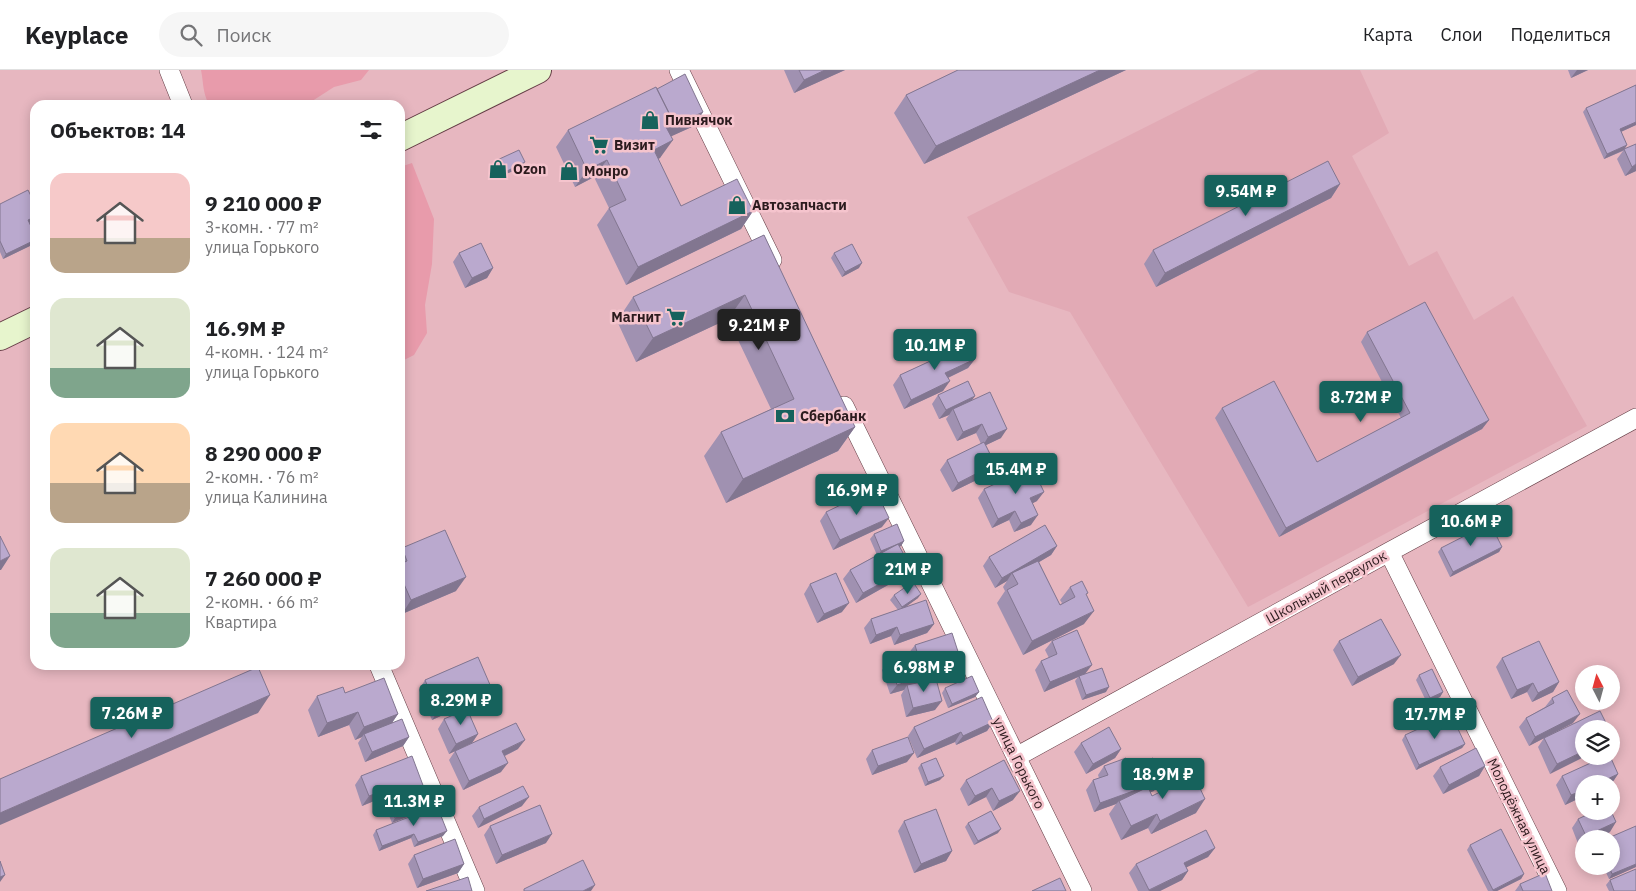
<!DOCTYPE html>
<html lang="ru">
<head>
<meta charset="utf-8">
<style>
	body { margin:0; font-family:"IBM Plex Sans",sans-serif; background:#f6f6f6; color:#202124; height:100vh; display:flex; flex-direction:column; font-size:19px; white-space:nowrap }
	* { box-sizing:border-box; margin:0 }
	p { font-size:16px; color:#757577 }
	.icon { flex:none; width:28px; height:28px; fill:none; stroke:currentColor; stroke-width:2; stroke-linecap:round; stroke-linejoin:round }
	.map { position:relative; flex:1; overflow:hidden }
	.sheet { position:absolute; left:30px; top:30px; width:375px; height:570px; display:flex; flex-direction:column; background:#fff; border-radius:15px; box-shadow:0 2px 12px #0003 }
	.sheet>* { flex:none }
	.needle { width:32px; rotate:354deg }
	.controls { position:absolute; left:1575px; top:595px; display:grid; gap:10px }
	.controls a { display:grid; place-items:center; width:45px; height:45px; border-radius:50%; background:#fff; box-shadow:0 2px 12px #0003; font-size:25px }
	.price { position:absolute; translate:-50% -42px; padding:0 11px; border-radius:5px; background:#16625c; color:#fff; font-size:16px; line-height:32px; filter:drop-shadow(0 1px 2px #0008) }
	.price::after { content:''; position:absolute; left:50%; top:30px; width:15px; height:11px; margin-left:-8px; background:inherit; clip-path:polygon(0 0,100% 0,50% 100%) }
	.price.active { background:#222; color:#fff }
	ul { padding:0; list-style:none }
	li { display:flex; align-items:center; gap:15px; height:125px; padding:0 20px }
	li span { display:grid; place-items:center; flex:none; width:140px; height:100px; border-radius:15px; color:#555 }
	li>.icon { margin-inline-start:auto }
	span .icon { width:60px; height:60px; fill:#fffc; stroke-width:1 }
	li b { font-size:21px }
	h2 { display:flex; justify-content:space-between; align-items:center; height:60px; padding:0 20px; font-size:21px }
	header { display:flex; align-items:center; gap:30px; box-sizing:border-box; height:70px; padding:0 25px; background:#fff; border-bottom:1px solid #e0e0e0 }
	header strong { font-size:24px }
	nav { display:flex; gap:28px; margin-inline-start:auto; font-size:18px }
	.search { width:350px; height:45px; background:#f6f6f6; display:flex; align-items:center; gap:12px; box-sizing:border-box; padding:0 18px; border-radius:28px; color:#757577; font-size:19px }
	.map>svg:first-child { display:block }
</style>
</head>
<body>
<header>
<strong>Keyplace</strong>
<div class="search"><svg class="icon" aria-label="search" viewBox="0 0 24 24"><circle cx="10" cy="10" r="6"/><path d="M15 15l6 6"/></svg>Поиск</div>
<nav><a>Карта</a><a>Слои</a><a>Поделиться</a></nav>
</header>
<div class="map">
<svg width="1636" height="821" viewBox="0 0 1636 821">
	<rect width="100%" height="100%" fill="#e7b7c0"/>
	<path fill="#e2aab5" d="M1259 0H1360L1389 63 1352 86 1409 196 1437 181 1474 250 1513 226 1587 356 1248 537 1070 242 1009 222 967 147Z"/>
	<path fill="#e89bab" d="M201 0H369L361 10 334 17 306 35H209C202 20 204 15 201 0Z
		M412 93 434 149 432 194 425 235 427 263 414 285 400 292V97Z"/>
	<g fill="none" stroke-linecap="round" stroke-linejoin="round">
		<g stroke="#643d45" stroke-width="20">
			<path id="street" d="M169 0 183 35
				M679 0 772 190
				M844 336 1082 821
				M1389 482 1557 821
				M379 595 475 821
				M1016 687 1389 482 1636 348"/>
		</g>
		<g stroke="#643d45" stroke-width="28">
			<path id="secondary" d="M400 68 538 0
				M0 267 35 250"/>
		</g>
		<use href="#street" stroke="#fff" stroke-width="19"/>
		<use href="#secondary" stroke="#e7f5cd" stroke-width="26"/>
	</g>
	<path fill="#a091b1" d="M784 0H845L794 23Z
		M958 0H1126L924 94 894 43 906 25Z
		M1568 0H1588L1571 8Z
		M1636 15V55L1621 62 1624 79 1636 101 1625 106 1617 89 1623 81 1604 89 1583 42 1586 38Z
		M703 42 694 56 671 66 660 88 658 89 681 136 753 141 741 159 626 215 597 155 609 138 594 107 575 117 556 77 568 60Z
		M495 91 522 97 497 108 491 96Z
		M1340 114 1331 128 1156 217 1144 194 1153 180Z
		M0 134H35V150L29 153 35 165V172L34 174 3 189 0 182Z
		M764 165 855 357 838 381 726 433 704 386 721 362 771 339 728 249 636 292 617 251 633 227Z
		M459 183 493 198 487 208 465 218 453 192Z
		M834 183 859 198 842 207 831 188Z
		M1367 262 1489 350 1482 359 1279 467 1215 348 1222 338 1317 392 1401 348 1361 272Z
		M935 279 975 289 968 298 948 308 943 321 904 339 893 315 900 305 930 291 929 289Z
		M938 325 972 331 1001 368 986 375 995 394 989 404 952 422 940 400 947 390 981 374 976 363 957 371 946 349 949 345 939 349 932 334Z
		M984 419 1037 431 1032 433 1031 455 1014 462 1009 450 992 458 978 428Z
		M851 436 882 457 833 480 820 451 826 442Z
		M874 464 904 471 901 476 899 477 904 506 856 533 843 509 850 500 877 485 870 469Z
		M1057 476 1051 485 1039 492 1060 535 1062 533 1060 530 1070 517 1086 526 1084 554 1023 585 997 533 1005 521 1003 517 1007 511 995 518 983 496 989 487Z
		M1502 477 1499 482 1450 507 1438 482 1441 478Z
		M402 478 456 521 402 544 400 540V481Z
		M810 514 842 542 817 553 804 524Z
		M894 525 918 528 906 536 934 554 927 563 894 575 891 566 870 574 864 558 871 549 898 540 890 530Z
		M1052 571 1086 604 1106 622 1082 630 1075 611 1078 607 1044 622 1035 600 1041 591 1049 588 1045 580Z
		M1339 571 1394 594 1352 616 1333 580Z
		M915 575 962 594 956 603 937 609 935 640 906 647 901 625 904 620 890 624 882 600 889 591 908 584Z
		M478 587 488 633 474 640 471 632 432 650 419 620 425 610Z
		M1502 588 1559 612 1553 622 1532 632 1527 622 1511 629 1496 597Z
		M1419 605 1443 622 1440 627 1427 633 1416 610Z
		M945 618 979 622 975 627 948 638 942 623Z
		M345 623 398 644 392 653 409 667 403 676 365 692 358 673 362 667 355 670 349 655 318 667 308 640 317 626Z
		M1552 628 1573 653 1529 676 1519 657 1526 648 1545 637Z
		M444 649 478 664 472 673 449 684 438 659Z
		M993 652 987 661 956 675 955 672 917 688 908 666 914 657Z
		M1609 659 1550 704 1538 677 1544 668Z
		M1405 665 1465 674 1462 678 1416 700 1402 670Z
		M1081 673 1121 679 1115 688 1086 704 1074 682Z
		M518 679 505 686 501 702 463 720 449 690 455 681Z
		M872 680 907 692 872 705 866 689Z
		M1004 690 1013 730 993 741 986 727 968 736 960 719 966 710Z
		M921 694 940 710 925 716 918 698Z
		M1104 696H1129L1154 721 1150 722 1152 726 1164 720 1170 711 1196 743 1151 764 1148 758 1121 770 1109 744 1116 734 1094 742 1086 720 1093 710 1099 708 1098 705Z
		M1485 696 1479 706 1443 724 1433 706 1440 697Z
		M1618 704 1612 713 1584 714V726L1565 735 1556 715 1562 706Z
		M361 706 424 718 418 727 390 738 386 726 362 736 355 715Z
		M430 734 427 739 392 753 388 743 391 739Z
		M522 736 478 758 472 746 479 737Z
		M1578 749 1610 762 1594 769H1584V774L1579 776 1572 758Z
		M904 751 952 781 946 791 914 803 898 761Z
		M968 753 998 763 974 775 965 757Z
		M490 756 546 773 496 794 484 765Z
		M1636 756V797L1609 809 1603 796H1611Z
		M376 760 443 766 414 777 411 768 379 781 373 765Z
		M1470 775 1524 804 1521 809 1497 821H1488L1467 780Z
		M1215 778 1208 787 1186 797 1188 801 1182 810 1160 821H1138L1129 803 1136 794Z
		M414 785 464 794 458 803 417 818 408 794Z
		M1610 810 1636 821H1609L1606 815Z
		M1520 814 1552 821H1515Z"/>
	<path fill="#827690" d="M825 0H845L794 23 804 10Z
		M1100 0H1126L924 94 936 76Z
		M1577 0H1588L1571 8Z
		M703 42 694 56 661 71 671 57Z
		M1636 52V55L1616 64 1620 59Z
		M674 53 661 71 666 57Z
		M673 70 660 88 641 97 654 80Z
		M1627 75 1624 80 1604 89 1607 84Z
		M607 90 594 107 575 117 587 100Z
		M525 92 522 97 497 108 501 104Z
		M1636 94V101L1625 106 1632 97Z
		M1340 114 1331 128 1156 217 1165 203Z
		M753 141 741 159 626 215 638 197Z
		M35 147V150L25 155 28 150Z
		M35 170 34 174 3 189 6 184Z
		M862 193 859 198 842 207 845 202Z
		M493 198 487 208 465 218 472 208Z
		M745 225 728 249 636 292 653 268Z
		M975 289 968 298 939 312 945 303Z
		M950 311 943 321 904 339 911 330Z
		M975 326 968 336 953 339 949 345 939 349 946 340Z
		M1489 350 1482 359 1279 467 1286 458Z
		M982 354 976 363 957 371 963 362Z
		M855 357 838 381 726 433 743 409Z
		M1007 359 1001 368 982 377 988 367Z
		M995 394 989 404 952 422 958 413Z
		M1044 422 1037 431 1024 438 1030 428Z
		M1015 441 1009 450 992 458 998 449Z
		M1038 445 1031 455 1014 462 1021 453Z
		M889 448 882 457 833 480 840 470Z
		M904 471 901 476 878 486 881 481Z
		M1057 476 1051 485 1014 507 1012 503 1007 511 995 518 1002 508Z
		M1502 477 1499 482 1450 507 1453 502Z
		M10 486 1 500H0V491Z
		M911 497 904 506 856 533 863 523Z
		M466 507 456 521 402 544 411 530Z
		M921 524 918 528 899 542 902 537Z
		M849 533 842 542 817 553 824 544Z
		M1094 541 1084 554 1023 585 1032 571Z
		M934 554 927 563 894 575 900 565Z
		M897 557 891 566 870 574 876 565Z
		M1401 585 1394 594 1352 616 1358 607Z
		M962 594 956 603 908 618 907 615 904 620 890 624 897 615Z
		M1092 595 1085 604 1044 622 1050 612Z
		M1559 612 1553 622 1532 632 1538 623Z
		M1533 613 1527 622 1511 629 1517 620Z
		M1109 617 1106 622 1082 630 1086 625Z
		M979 622 975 627 948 638 952 634Z
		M1443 622 1440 627 1427 633 1430 628Z
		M478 623 471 632 432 650 438 641Z
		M494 624 488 633 474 640 481 630Z
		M270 625 258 643 0 755V743Z
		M942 631 935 640 906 647 913 638Z
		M358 642 349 655 318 667 327 653Z
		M398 644 389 657 364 664 362 667 355 670 364 657Z
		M1580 644 1573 653 1529 676 1535 667Z
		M993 652 987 661 956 675 963 666Z
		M961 662 955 672 917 688 924 679Z
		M478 664 472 673 449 684 456 674Z
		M409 667 403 676 365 692 372 682Z
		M525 670 518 679 496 690 502 681Z
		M1465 674 1462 678 1416 700 1419 695Z
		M1121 679 1115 688 1086 704 1093 694Z
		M1584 681V686H1586L1550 704 1557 694Z
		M914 683 907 692 872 705 878 696Z
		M508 693 501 702 463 720 469 711Z
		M1485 696 1479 706 1443 724 1449 715Z
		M1618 704 1612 713 1597 714Z
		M944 706 940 710 925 716 928 712Z
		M1161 711 1154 721 1120 733 1119 731 1116 734 1094 742 1100 733Z
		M393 717 386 726 362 736 369 726Z
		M424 718 418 727 390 738 397 728Z
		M992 718 986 727 968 736 975 726Z
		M1584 720V726L1565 735 1571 725Z
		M1020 721 1013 730 993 741 999 731Z
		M529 727 522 736 478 758 484 749Z
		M1205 729 1196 743 1151 764 1160 751Z
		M430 734 427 739 392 753 395 748Z
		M1157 744 1148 758 1121 770 1131 756Z
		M1616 752 1610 762 1594 769H1584L1586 766Z
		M1001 759 998 763 974 775 978 771Z
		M447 761 443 766 414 777 418 772Z
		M414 764 411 768 379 781 382 776Z
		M552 764 546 773 496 794 502 785Z
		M1584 769V774L1579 776Z
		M1215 778 1208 787 1177 802 1184 793Z
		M952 781 946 791 914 803 921 794Z
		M464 794 458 803 417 818 423 809Z
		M1636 794V797L1609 809 1612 804Z
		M1188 801 1182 810 1160 821H1148Z
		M1524 804 1521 809 1497 821H1492Z
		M5 805 0 812V807Z
		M595 815 591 821H583Z"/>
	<path fill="#baa9ce" stroke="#827690" d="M799 0H825L804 10Z
		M958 0H1100L936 76 906 25Z
		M685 4 703 42 671 57 674 53 657 19Z
		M1636 15V52L1620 59 1627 75 1607 84 1586 38Z
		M656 17 674 53 666 57 673 70 654 80 681 136 737 109 753 141 638 197 609 138 626 130 607 90 587 100 568 60Z
		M1636 74V94L1632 97 1624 79Z
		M519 80 525 92 501 104 495 91Z
		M1328 91 1340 114 1165 203 1153 180Z
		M28 120 35 134V147L28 150 35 165V170L6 184 0 171V134Z
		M764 165 855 357 743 409 721 362 794 329 745 225 653 268 633 227Z
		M481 173 493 198 472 208 459 183Z
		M852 174 862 193 845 202 834 183Z
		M1425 232 1489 350 1286 458 1222 338 1274 311 1317 392 1410 343 1367 262Z
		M951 272 956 284 970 278 975 289 945 303 950 311 911 330 900 305 939 287 935 279Z
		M968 311 975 326 946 340 938 325Z
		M990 322 1007 359 988 367 982 354 963 362 953 339Z
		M984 372 995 394 958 413 947 390Z
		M1032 397 1044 422 1030 428 1038 445 1021 453 1015 441 998 449 984 419Z
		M877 423 889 448 840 470 826 442 849 431 851 436Z
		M1490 453 1502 477 1453 502 1441 478Z
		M897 454 904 471 898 474 881 481 874 464Z
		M1045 455 1057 476 1002 508 989 487Z
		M445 460 466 507 411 530 400 505V494L407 491 402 478Z
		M0 466 10 486 0 491Z
		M898 474 911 497 863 523 850 500Z
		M1038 491 1060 535 1075 527 1070 517 1082 511 1088 523 1086 524 1094 541 1032 571 1007 520 1018 514 1012 503Z
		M836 503 849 533 824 544 810 514Z
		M913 512 921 524 902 537 894 525Z
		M926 530 934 554 900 565 897 557 876 565 871 549Z
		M1381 549 1401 585 1358 607 1339 571Z
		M1077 560 1092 595 1050 612 1041 591 1057 584 1052 571Z
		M952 563 962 594 897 615 889 591 917 582 915 575Z
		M1539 571 1559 612 1538 623 1533 613 1517 620 1502 588Z
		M478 587 494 624 481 630 478 623 438 641 425 610Z
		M258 597 270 625 0 743V709Z
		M1102 598 1109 617 1086 625 1079 606Z
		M1432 599 1443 622 1430 628 1419 605Z
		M972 606 979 622 952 634 945 618Z
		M384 608 398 644 364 657 358 642 327 653 317 626 343 617 345 623Z
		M936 609 942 631 913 638 907 615Z
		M1567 620 1580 644 1535 667 1526 648 1554 633 1552 628Z
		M982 627 993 652 963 666 961 662 924 679 914 657Z
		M467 639 478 664 456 674 444 649Z
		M1600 641 1609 659H1584V681L1557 694 1544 668Z
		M1451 644 1465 674 1419 695 1405 665Z
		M402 649 409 667 372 682 364 664Z
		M516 653 525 670 502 681 508 693 469 711 455 681Z
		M1109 657 1121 679 1093 694 1081 673Z
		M908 667 914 683 878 696 872 680Z
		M1476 678 1485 696 1449 715 1440 697Z
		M412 686 424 718 397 728 393 717 369 726 361 706Z
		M1606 686H1610L1618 704 1597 714H1584V720L1571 725 1562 706Z
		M936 688 944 706 928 712 921 694Z
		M1126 688 1129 696 1153 688 1161 711 1100 733 1093 710 1108 705 1104 696Z
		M1004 690 1020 721 999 731 992 718 975 726 966 710Z
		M1192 701 1205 729 1160 751 1157 744 1131 756 1119 731 1148 717 1152 726 1172 716 1170 711Z
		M523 716 529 727 484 749 479 737Z
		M426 724 430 734 395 748 391 739Z
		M540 735 552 764 502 785 490 756Z
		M437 736 447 761 418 772 414 764 382 776 376 760Z
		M936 739 952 781 921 794 904 751Z
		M991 741 1001 759 978 771 968 753Z
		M1595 741H1611L1616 752 1586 766 1578 749Z
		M1636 756V794L1612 804 1609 796H1611V769H1606Z
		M1501 759 1524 804 1493 820 1470 775Z
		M1206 760 1215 778 1184 793 1188 801 1149 820 1136 794Z
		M455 769 464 794 423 809 414 785Z
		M583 790 595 815 583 821H524V819Z
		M0 791 5 805 0 807Z
		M1636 799V821H1614L1610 810Z
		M1545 803 1552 821H1523L1520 814Z
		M468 807 472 821H426Z
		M1060 808 1066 821H1032Z"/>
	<defs>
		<g id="shop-bare" transform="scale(1.5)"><path d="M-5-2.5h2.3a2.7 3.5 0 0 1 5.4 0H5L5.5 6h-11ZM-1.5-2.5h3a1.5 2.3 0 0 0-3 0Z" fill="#16625c" stroke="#f5c4cd" stroke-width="2.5" paint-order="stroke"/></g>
		<g id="supermarket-bare" transform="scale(1.5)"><path d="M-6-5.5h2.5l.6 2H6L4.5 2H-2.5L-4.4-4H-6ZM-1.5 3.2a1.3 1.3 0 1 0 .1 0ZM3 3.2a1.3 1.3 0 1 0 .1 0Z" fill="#16625c" stroke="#f5c4cd" stroke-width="2.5" paint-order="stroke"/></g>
		<g id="bank-bare" transform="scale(1.5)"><path d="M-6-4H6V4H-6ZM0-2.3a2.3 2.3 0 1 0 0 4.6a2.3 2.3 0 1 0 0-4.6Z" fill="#16625c" stroke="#f5c4cd" stroke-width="2.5" paint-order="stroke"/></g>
	</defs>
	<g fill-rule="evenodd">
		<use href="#shop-bare" x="650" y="50"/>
		<use href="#supermarket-bare" x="599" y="75"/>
		<use href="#shop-bare" x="498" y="99"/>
		<use href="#shop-bare" x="569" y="101"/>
		<use href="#shop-bare" x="737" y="135"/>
		<use href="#supermarket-bare" x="676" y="247"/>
		<use href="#bank-bare" x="785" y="346"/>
	</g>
	<g text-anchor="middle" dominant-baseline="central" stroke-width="5" stroke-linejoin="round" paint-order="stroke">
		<g font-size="14" font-weight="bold" fill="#2c1b1e" stroke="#f5c4cd" text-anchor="start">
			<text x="665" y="50">Пивнячок</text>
			<text x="614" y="75">Визит</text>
			<text x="513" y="99">Ozon</text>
			<text x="584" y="101">Монро</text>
			<text x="752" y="135">Автозапчасти</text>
			<text x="661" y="247" text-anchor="end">Магнит</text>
			<text x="800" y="346">Сбербанк</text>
		</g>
		<g font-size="14" fill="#2c1b1e" stroke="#f5c4cd">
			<text transform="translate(1326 517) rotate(-29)">Школьный переулок</text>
			<text transform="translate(1019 693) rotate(64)">улица Горького</text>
			<text transform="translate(1519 746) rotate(64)">Молодёжная улица</text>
		</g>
	</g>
</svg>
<div class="controls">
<a><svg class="needle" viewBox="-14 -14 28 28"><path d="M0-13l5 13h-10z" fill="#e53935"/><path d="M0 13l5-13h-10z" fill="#757577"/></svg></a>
<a><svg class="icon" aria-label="layers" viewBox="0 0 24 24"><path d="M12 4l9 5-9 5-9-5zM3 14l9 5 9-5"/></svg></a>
<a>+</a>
<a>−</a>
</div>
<b class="price" style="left:1246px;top:147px">9.54M ₽</b>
<b class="price active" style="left:759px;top:281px">9.21M ₽</b>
<b class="price" style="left:935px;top:301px">10.1M ₽</b>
<b class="price" style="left:1361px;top:353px">8.72M ₽</b>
<b class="price" style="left:1016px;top:425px">15.4M ₽</b>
<b class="price" style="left:857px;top:446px">16.9M ₽</b>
<b class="price" style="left:1471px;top:477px">10.6M ₽</b>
<b class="price" style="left:908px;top:525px">21M ₽</b>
<b class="price" style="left:924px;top:623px">6.98M ₽</b>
<b class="price" style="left:461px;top:656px">8.29M ₽</b>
<b class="price" style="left:132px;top:669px">7.26M ₽</b>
<b class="price" style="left:1435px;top:670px">17.7M ₽</b>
<b class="price" style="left:1163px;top:730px">18.9M ₽</b>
<b class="price" style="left:414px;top:757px">11.3M ₽</b>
<section class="sheet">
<h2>Объектов: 14<svg class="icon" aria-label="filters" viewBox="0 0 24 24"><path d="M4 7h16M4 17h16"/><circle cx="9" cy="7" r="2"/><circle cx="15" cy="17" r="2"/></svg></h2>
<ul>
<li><span style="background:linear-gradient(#f6c9c9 65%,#b9a48a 0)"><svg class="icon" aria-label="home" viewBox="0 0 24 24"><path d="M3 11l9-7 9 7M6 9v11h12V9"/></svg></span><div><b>9 210 000 ₽</b><p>3-комн. · 77 m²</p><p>улица Горького</p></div></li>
<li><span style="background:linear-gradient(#dfe7d0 70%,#7fa58c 0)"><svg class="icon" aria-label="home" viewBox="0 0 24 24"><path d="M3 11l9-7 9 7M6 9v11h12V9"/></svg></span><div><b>16.9M ₽</b><p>4-комн. · 124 m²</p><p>улица Горького</p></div></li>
<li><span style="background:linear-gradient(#ffd9b3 60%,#b9a48a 0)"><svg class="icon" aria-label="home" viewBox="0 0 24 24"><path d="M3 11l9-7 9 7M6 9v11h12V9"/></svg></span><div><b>8 290 000 ₽</b><p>2-комн. · 76 m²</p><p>улица Калинина</p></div></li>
<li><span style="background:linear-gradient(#dfe7d0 65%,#7fa58c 0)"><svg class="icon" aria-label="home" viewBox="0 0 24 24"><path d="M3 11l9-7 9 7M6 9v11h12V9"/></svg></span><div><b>7 260 000 ₽</b><p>2-комн. · 66 m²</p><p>Квартира</p></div></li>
</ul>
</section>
</div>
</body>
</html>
